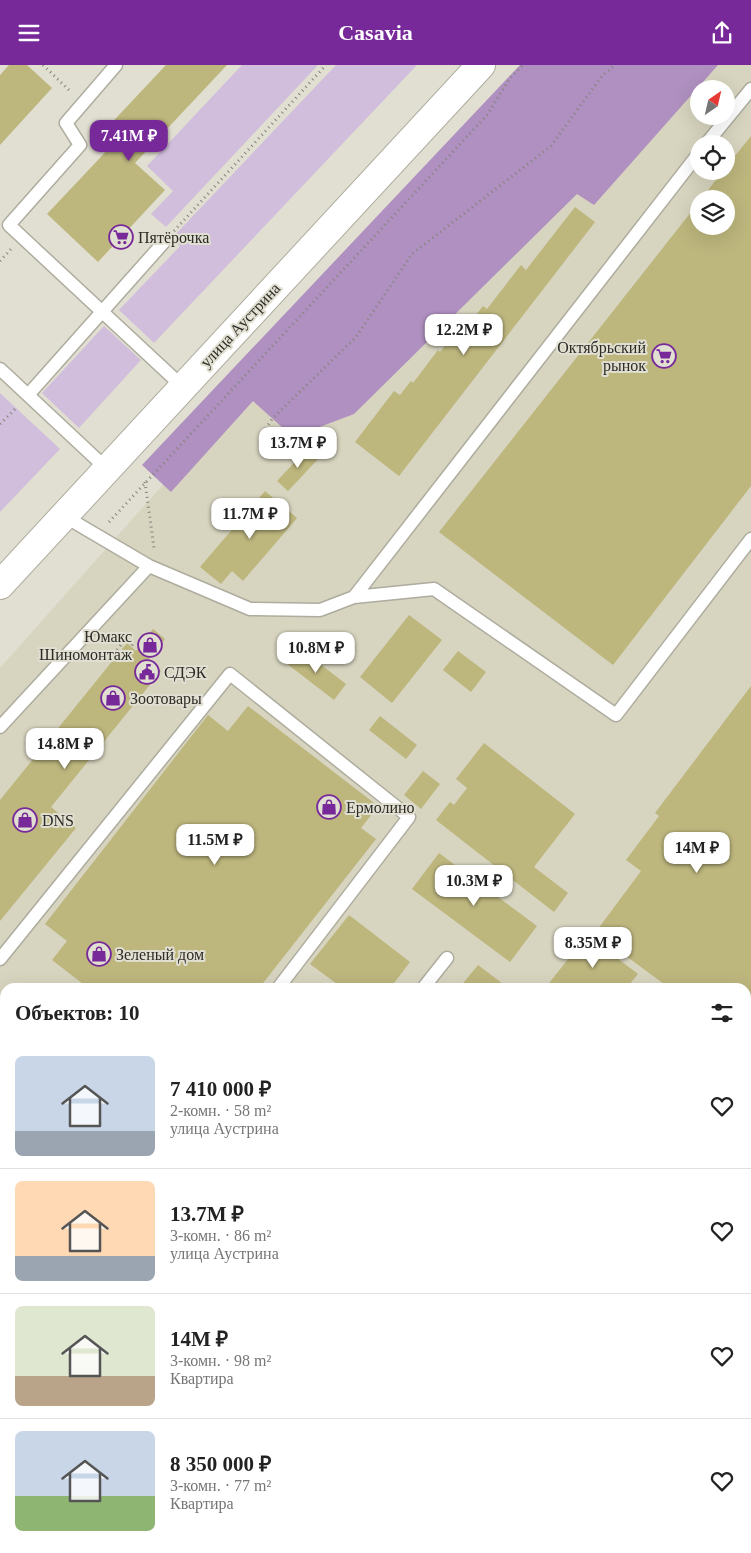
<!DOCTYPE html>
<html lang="ru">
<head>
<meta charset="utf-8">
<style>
	body { margin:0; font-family:"Times New Roman",serif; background:#f2f2f2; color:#222; height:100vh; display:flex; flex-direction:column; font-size:19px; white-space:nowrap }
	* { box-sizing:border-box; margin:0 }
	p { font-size:16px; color:#767676 }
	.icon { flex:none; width:28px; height:28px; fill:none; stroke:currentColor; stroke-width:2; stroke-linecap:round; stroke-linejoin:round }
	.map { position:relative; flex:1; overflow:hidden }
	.sheet { position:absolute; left:0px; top:918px; width:751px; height:571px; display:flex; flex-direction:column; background:#fff; border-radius:15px 15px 0 0; box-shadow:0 5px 20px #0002 }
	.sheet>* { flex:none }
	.needle { width:32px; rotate:34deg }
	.controls { position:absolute; left:690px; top:15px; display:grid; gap:10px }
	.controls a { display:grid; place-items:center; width:45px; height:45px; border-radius:50%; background:#fff; box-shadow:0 5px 20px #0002; font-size:25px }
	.price { position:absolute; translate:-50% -42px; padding:0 11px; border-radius:10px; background:#fff; color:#222; font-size:16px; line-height:32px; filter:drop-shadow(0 1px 2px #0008) }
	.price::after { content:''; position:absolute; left:50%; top:30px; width:15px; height:11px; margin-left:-8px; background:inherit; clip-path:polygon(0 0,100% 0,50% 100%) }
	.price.selected { background:#77299a; color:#fff }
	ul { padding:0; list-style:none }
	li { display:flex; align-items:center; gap:15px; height:125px; padding:0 15px }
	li+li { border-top:1px solid #e0e0e0 }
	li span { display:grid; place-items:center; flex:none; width:140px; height:100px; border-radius:8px; color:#555 }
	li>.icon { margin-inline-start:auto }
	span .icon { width:60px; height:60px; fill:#fffc; stroke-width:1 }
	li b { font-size:21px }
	h2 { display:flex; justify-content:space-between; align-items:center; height:60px; padding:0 15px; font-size:21px }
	header { display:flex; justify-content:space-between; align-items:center; height:65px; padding:0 15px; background:#77299a; color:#fff; font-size:22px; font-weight:700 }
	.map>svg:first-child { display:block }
</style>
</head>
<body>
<header><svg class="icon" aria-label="menu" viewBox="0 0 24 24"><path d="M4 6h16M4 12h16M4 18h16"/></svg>Casavia<svg class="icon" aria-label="share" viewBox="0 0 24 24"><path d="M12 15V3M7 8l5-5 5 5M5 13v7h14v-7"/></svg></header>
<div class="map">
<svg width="751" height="1488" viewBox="0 0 751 1488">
	<rect width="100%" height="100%" fill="#e1dfd1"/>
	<path fill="#d7d4bf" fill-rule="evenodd" d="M536 0H751V1195L746 1194V922H5V1029L0 1028V603ZM699 24H726V51H699ZM699 79H726V106H699ZM699 134H726V161H699Z
		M0 1062 5 1063V1484H746V1228H751V1488H0Z"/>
	<path fill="#d1bedc" d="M242 0H318L166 162 151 149 173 126 147 101Z
		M336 0H417L154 278 119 245 180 181 172 173Z
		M104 261 141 295 79 363 42 328Z
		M0 328 60 384 0 447Z"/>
	<path fill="#af90c0" d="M520 0H718L594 140 577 129 354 349 293 372 253 336 171 427 142 400Z
		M7 1484H217L213 1488H3Z
		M270 1484H341L337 1488H266Z"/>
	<path fill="#bdb67d" d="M9 0H27L52 23 0 80V10Z
		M166 0H227L135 98 165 125 98 197 47 149 114 78 103 67Z
		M751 71V421L613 600 439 467 699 137V161H726V134H701L723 106H726V102Z
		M575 142 595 157 399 411 355 377 394 326 400 330 411 316 413 318 438 285 440 287 454 269 458 273 483 241 487 244 521 200 526 205Z
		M309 382 320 392 288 426 277 416Z
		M265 426 297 453 243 516 232 506 221 519 200 502Z
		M409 550 442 575 392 638 360 612Z
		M153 564 165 574 148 595 161 606 51 742 76 763 0 856V735L127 578 136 586Z
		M298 582 346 619 334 635 286 598Z
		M458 586 486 607 471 627 443 605Z
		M751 621V995L746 991V922H668L595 868 641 806 626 795 659 751 655 748Z
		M248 641 378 741 361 763 376 774 260 922H87L52 895 67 876 45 859 208 650 228 666Z
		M380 651 417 680 406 694 369 665Z
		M484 678 575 749 534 802 568 828 554 847 436 755 450 737 454 740 467 723 456 714Z
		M423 706 440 719 421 744 404 730Z
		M439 788 537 861 510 897 412 824Z
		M349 850 410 897 391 922H341L310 899Z
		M587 870 638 909 627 922H546Z
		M478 900 507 922H460Z
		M746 1002 751 1009V1031L746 1034Z
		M751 1112V1146L746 1148V1117Z
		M0 1208 5 1213V1288L0 1293Z
		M751 1367V1437L746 1443V1374Z
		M386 1484H420L426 1488H382Z
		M520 1484H539L543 1487 517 1488Z
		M622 1484H671L674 1486 673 1488H618Z"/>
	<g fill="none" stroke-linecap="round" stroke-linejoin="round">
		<g stroke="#aeac9e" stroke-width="15">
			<path id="service" d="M116 0 66 58 80 80 9 160 183 322
				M706 79 751 24
				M0 304 107 404
				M28 330 164 177
				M64 451 149 501 250 544 320 545 354 532 699 88
				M354 532 434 524 616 650 751 474
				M0 662 149 501
				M0 894 230 609 409 752 279 922
				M424 922 447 893
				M746 1059 751 1054
				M746 1171 751 1165
				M0 1199 5 1204
				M746 1279 751 1246
				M0 1320 5 1315
				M230 1488 234 1484
				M510 1488 514 1484
				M589 1488 592 1484"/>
		</g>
		<g stroke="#aeac9e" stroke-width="28">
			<path id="minor" d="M0 1050 5 1051
				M746 1219 751 1220"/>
		</g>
		<g stroke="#aeac9e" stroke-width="30">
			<path id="primary" d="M0 520 481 0"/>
		</g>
		<path stroke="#85847b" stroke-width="3" stroke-dasharray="1 4" stroke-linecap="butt" d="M43 0 71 27
			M174 166 326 0
			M0 196 11 184
			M0 359 16 343
			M263 368 272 354 356 272 412 189 551 81 602 11 615 0
			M145 417 154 483
			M109 457 487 50 510 13 523 0
			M114 589 126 573 133 579 131 582"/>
		<use href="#service" stroke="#fff" stroke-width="12"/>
		<use href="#minor" stroke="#fff" stroke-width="25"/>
		<use href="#primary" stroke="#fff" stroke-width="28"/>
	</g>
	<defs>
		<g id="supermarket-ring" transform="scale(1.25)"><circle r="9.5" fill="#e1dfd1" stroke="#77299a" stroke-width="1.5"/><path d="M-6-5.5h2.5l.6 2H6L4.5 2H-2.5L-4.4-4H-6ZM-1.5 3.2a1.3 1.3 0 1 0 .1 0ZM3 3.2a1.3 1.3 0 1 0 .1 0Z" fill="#77299a"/></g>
		<g id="shop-ring" transform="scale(1.25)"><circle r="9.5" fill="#e1dfd1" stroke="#77299a" stroke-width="1.5"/><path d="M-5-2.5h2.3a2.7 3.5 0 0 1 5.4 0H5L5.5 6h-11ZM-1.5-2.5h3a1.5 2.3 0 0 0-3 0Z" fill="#77299a"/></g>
		<g id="civic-ring" transform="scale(1.25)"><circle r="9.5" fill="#e1dfd1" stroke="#77299a" stroke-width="1.5"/><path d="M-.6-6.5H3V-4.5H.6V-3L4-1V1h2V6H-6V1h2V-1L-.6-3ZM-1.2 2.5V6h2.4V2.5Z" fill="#77299a"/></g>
	</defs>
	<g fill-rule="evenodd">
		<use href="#supermarket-ring" x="121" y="172"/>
		<use href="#supermarket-ring" x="664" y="291"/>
		<use href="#shop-ring" x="150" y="580"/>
		<use href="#civic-ring" x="147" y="607"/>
		<use href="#shop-ring" x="113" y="633"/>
		<use href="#shop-ring" x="329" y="742"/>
		<use href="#shop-ring" x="25" y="755"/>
		<use href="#shop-ring" x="99" y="889"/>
	</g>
	<g text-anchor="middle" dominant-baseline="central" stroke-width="4" stroke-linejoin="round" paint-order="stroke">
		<g font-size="16" fill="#2c2b26" stroke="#e1dfd1" text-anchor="start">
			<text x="138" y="172">Пятёрочка</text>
			<text x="646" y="282" text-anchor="end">Октябрьский<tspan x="646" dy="18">рынок</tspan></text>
			<text x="132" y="571" text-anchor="end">Юмакс<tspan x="132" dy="18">Шиномонтаж</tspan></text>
			<text x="164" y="607">СДЭК</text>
			<text x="130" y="633">Зоотовары</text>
			<text x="346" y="742">Ермолино</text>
			<text x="42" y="755">DNS</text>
			<text x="116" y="889">Зеленый дом</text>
		</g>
		<g font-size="16" fill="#2c2b26" stroke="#e1dfd1">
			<text transform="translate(240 260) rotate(-47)">улица Аустрина</text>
		</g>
	</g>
</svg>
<div class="controls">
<a><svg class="needle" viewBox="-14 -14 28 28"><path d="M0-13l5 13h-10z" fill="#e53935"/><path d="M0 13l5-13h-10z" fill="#767676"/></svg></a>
<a><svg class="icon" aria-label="locate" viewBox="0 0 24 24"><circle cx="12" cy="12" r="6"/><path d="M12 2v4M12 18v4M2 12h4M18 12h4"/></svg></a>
<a><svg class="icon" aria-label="layers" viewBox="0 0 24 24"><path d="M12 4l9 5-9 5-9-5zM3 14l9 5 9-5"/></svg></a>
</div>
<b class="price selected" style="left:129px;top:97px">7.41M ₽</b>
<b class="price" style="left:464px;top:291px">12.2M ₽</b>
<b class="price" style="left:298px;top:404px">13.7M ₽</b>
<b class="price" style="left:250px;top:475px">11.7M ₽</b>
<b class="price" style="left:316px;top:609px">10.8M ₽</b>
<b class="price" style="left:65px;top:705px">14.8M ₽</b>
<b class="price" style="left:215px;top:801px">11.5M ₽</b>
<b class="price" style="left:697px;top:809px">14M ₽</b>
<b class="price" style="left:474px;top:842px">10.3M ₽</b>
<b class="price" style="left:593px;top:904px">8.35M ₽</b>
<section class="sheet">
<h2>Объектов: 10<svg class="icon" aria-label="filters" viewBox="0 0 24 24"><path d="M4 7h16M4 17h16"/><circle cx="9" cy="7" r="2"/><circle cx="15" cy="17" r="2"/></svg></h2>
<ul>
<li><span style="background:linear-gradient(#c9d6e8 75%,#9aa5b1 0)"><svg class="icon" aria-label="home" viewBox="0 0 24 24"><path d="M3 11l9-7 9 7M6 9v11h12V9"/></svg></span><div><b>7 410 000 ₽</b><p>2-комн. · 58 m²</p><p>улица Аустрина</p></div><svg class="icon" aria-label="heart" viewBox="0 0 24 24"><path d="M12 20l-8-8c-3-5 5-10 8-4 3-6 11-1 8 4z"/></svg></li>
<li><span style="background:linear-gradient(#ffd9b3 75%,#9aa5b1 0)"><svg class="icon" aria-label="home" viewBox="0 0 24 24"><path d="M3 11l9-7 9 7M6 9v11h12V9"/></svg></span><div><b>13.7M ₽</b><p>3-комн. · 86 m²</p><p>улица Аустрина</p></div><svg class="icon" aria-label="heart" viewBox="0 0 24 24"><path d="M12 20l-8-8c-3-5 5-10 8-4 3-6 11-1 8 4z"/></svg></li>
<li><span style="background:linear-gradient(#dfe7d0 70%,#b9a48a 0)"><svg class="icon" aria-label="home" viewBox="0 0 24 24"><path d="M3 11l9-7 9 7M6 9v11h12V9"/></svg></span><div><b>14M ₽</b><p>3-комн. · 98 m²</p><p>Квартира</p></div><svg class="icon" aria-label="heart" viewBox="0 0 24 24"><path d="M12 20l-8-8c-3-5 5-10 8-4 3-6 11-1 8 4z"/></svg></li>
<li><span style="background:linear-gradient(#c9d6e8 65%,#8fb573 0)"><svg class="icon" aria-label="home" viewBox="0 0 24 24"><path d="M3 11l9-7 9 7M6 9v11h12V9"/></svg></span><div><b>8 350 000 ₽</b><p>3-комн. · 77 m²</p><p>Квартира</p></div><svg class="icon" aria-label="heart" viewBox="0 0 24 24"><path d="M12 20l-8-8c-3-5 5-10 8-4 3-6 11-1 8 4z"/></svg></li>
</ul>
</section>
</div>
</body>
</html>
